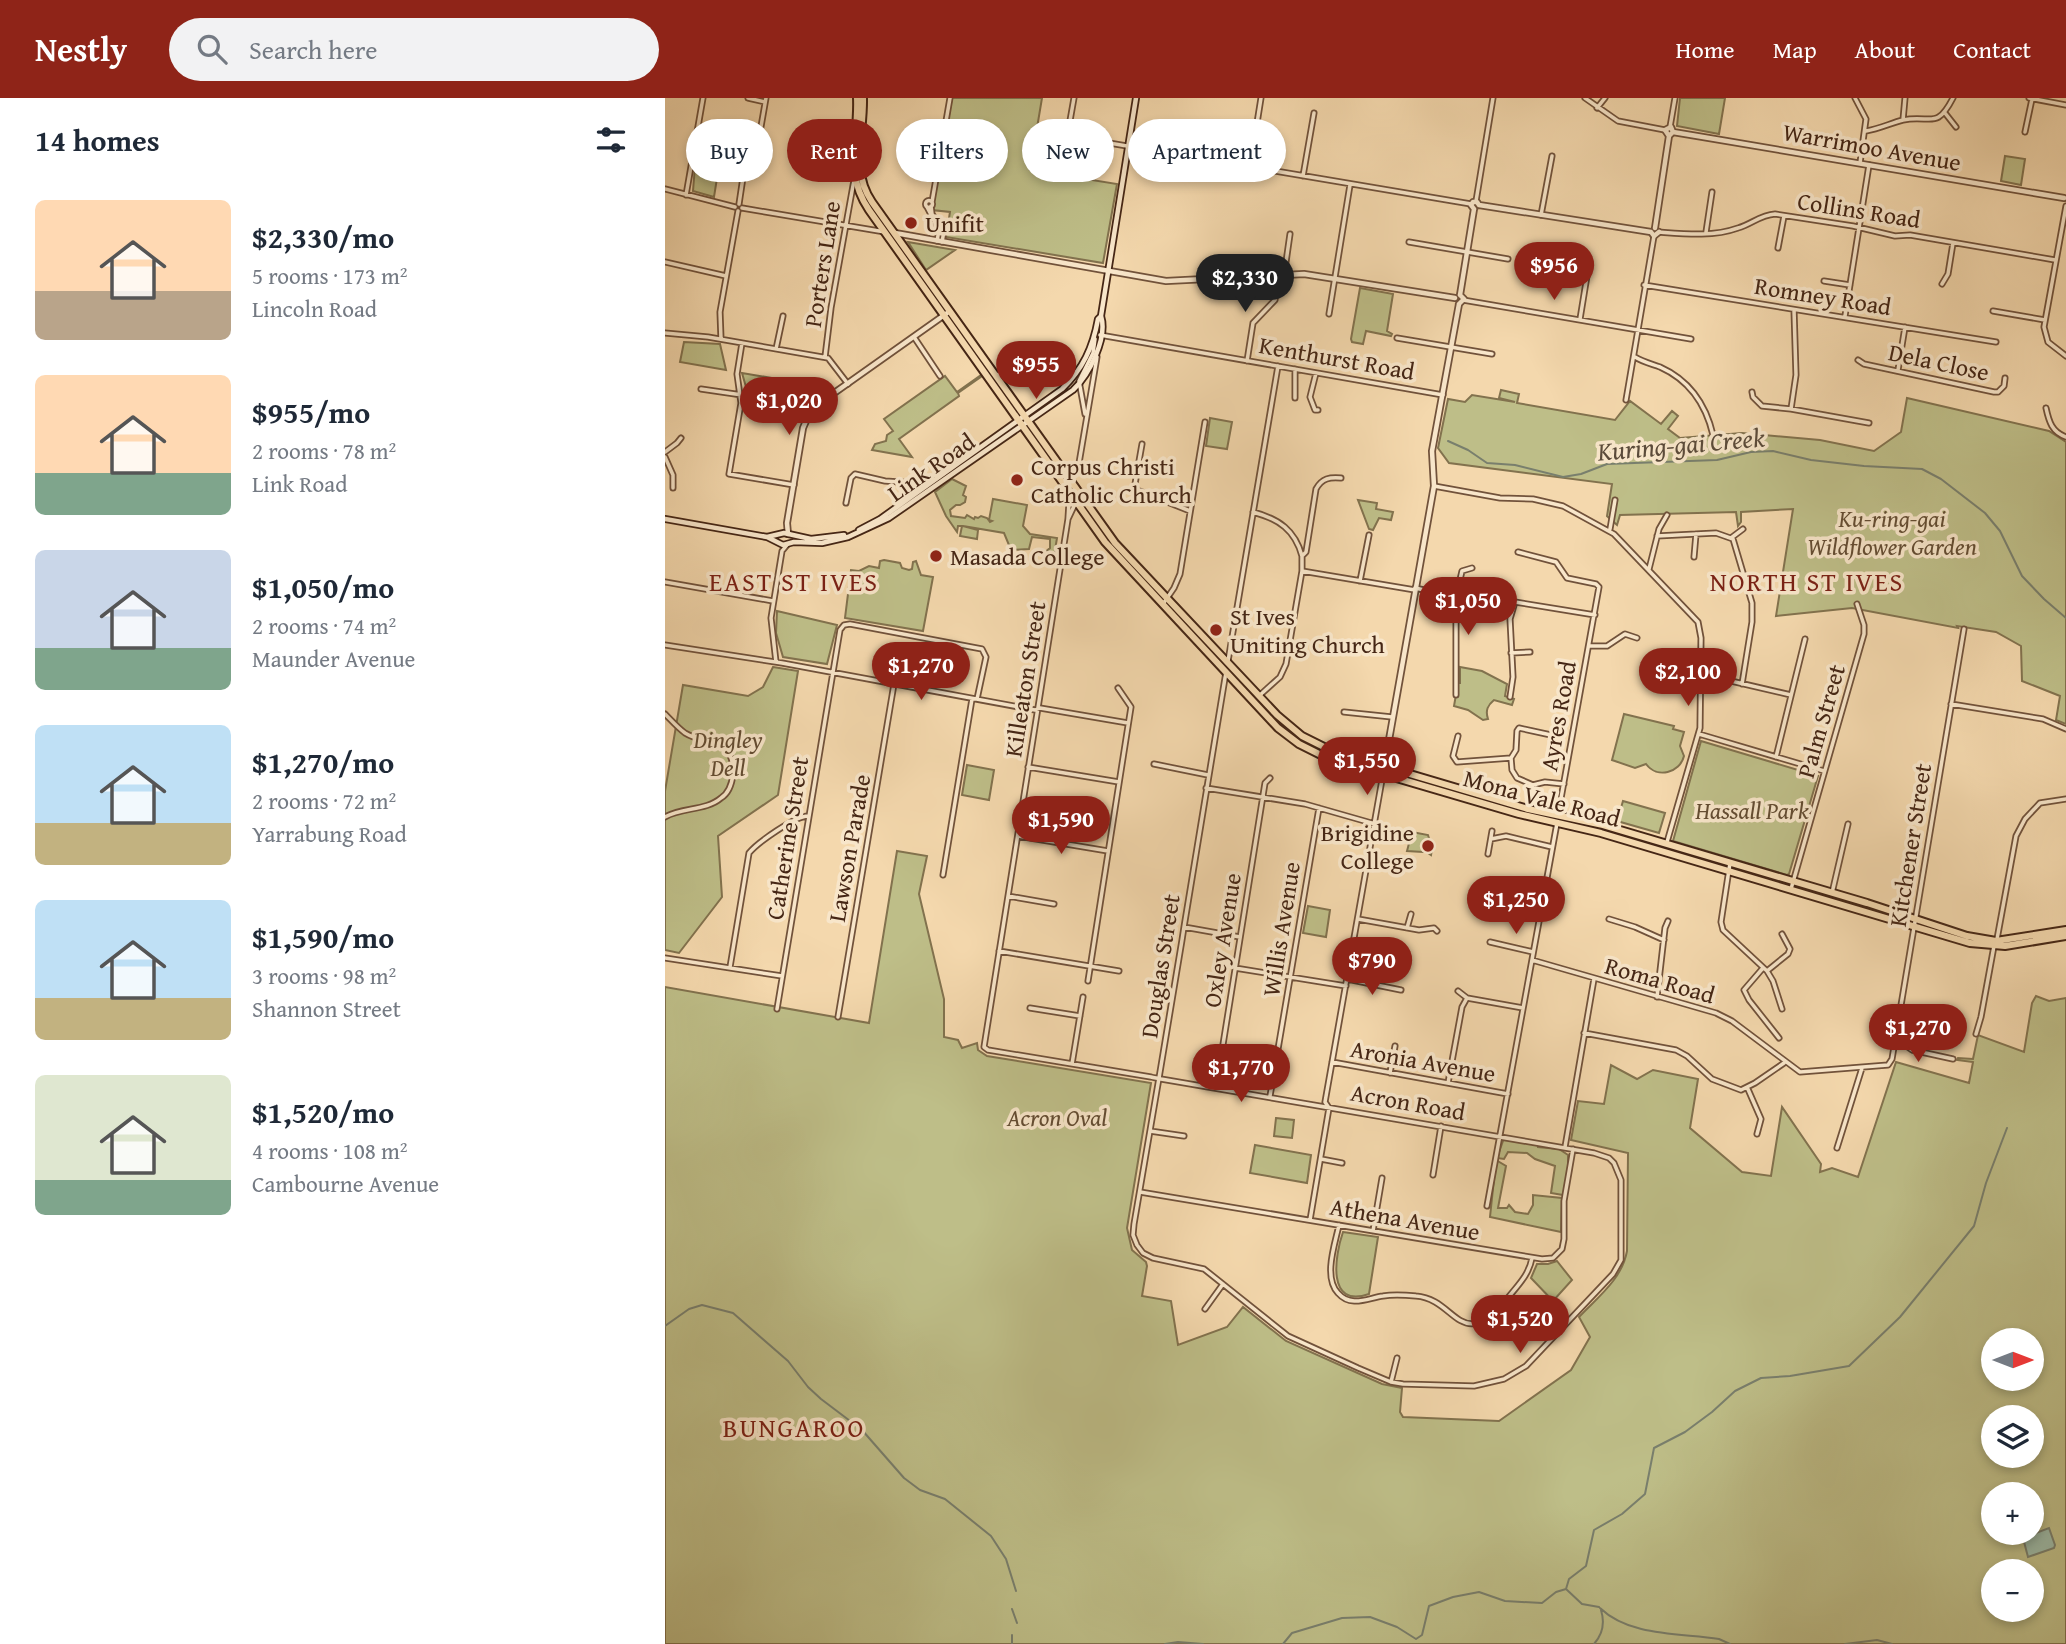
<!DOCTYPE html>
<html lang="en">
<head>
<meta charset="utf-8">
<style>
	body { margin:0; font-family:"Gentium Book Plus",serif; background:#f2f2f3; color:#1f2937; height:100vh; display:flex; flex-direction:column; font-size:26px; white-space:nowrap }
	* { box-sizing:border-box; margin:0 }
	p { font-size:23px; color:#747a83 }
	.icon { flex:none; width:38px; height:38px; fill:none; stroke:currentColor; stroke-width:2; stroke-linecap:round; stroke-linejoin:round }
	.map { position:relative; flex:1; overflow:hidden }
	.sheet { display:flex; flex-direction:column; background:#fff; width:665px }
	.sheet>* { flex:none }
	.guide { position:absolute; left:21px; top:21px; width:665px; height:63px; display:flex; gap:14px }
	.needle { width:46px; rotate:90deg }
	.fabs { position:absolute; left:1316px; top:1230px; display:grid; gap:14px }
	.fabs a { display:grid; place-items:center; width:63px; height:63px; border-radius:50%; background:#fff; box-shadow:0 4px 10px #0003; font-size:35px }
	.price { position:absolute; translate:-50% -60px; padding:0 16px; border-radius:24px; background:#8f2418; color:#fff; font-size:23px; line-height:46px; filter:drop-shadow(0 2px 4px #0008) }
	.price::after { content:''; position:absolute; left:50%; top:42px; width:21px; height:16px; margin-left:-10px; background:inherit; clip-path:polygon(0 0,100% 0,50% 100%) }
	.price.selected { background:#222; color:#fff }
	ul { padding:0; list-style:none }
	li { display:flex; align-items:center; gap:21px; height:175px; padding:0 35px }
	li span { display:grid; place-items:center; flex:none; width:196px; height:140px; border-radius:10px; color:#555 }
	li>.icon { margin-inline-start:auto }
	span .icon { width:84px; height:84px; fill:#fffc; stroke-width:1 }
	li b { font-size:30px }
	h2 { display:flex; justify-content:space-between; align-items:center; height:84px; padding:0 35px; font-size:30px }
	.pill { padding:0 24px; border-radius:32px; background:#fff; box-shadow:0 4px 10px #0003; font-size:24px; line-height:63px }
	.pill.selected { background:#8f2418; color:#fff }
	header { display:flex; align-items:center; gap:42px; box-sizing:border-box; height:98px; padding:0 35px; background:#8f2418; color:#fff }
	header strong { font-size:33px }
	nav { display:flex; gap:38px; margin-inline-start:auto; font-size:24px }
	.search { width:490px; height:63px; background:#f2f2f3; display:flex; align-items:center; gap:18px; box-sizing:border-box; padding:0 24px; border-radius:38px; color:#747a83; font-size:26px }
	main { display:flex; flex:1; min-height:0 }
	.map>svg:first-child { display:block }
</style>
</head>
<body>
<header>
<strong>Nestly</strong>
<div class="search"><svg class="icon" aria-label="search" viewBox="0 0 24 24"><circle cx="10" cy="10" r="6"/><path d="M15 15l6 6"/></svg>Search here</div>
<nav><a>Home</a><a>Map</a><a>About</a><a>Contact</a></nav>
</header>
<main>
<section class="sheet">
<h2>14 homes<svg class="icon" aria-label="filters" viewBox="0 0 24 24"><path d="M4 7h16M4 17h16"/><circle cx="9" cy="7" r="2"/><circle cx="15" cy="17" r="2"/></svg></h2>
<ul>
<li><span style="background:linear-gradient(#ffd9b3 65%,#b9a48a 0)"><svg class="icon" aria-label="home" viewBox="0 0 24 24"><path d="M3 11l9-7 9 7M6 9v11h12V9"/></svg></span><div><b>$2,330/mo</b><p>5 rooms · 173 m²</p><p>Lincoln Road</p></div></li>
<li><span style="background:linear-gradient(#ffd9b3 70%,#7fa58c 0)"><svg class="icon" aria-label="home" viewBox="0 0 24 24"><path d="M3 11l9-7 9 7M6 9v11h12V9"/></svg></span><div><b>$955/mo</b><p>2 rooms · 78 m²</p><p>Link Road</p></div></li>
<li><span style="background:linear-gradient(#c9d6e8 70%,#7fa58c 0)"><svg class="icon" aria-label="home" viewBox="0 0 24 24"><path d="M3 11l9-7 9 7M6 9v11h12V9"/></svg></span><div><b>$1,050/mo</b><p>2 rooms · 74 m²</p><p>Maunder Avenue</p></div></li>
<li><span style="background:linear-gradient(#bfe0f5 70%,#c2b280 0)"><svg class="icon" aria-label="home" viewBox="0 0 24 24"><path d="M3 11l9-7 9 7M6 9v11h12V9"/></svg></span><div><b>$1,270/mo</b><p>2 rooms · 72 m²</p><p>Yarrabung Road</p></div></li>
<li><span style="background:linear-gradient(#bfe0f5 70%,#c2b280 0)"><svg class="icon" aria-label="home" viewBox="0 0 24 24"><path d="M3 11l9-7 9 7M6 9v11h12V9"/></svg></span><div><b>$1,590/mo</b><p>3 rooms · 98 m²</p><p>Shannon Street</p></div></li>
<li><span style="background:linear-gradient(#dfe7d0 75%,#7fa58c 0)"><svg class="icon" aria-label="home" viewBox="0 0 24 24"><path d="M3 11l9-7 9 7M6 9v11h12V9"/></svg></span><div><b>$1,520/mo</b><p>4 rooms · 108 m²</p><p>Cambourne Avenue</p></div></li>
</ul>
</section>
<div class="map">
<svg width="1401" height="1546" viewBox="0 0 1401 1546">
	<rect width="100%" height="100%" fill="#f4d8ad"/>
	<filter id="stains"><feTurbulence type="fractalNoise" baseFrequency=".00286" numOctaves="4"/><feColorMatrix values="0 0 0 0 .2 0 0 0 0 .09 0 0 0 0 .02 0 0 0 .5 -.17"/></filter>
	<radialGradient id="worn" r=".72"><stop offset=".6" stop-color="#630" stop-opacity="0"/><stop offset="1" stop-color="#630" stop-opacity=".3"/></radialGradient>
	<path fill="#bebe88" stroke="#82724e" stroke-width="2" fill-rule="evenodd" d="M287 0H377L365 72 452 86 438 165 281 139 285 114 267 112Z
		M1015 0H1060L1054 36 1012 28Z
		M1340 58 1360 61 1356 87 1336 83Z
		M30 68 53 74 49 99 28 93Z
		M243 144 290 152 261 172Z
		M695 190 728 196 722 233 727 236 726 238 701 233 698 246 687 244 686 241Z
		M19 244 55 246 61 272 15 264Z
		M77 275 113 281 110 302 81 289Z
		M316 277 317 278 293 295 294 298 234 341 247 359 207 352 210 346 221 343 222 337 228 333 219 321 280 278 292 294Z
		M836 292 854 296 852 305 950 322 965 303 996 326 1007 313 1013 318 1003 331 1015 340 1077 335 1155 342 1209 353 1236 334 1242 300 1384 333 1401 344V626L1391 622 1395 598 1357 583 1356 548 1331 534 1292 528 1293 530 1187 510 1111 518 1128 411 1076 414V424L1073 428 1071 414 955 417 952 427 942 418 947 386 784 365 773 350 783 301 800 304 807 297 850 304 834 300Z
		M545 320 567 324 562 351 541 348Z
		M287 381 301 388 298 397 301 399 300 404 295 407H291L285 412 286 418 300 420 302 417 309 421 310 419 313 420 316 418 322 420 325 424 327 423 324 422 328 401 362 407 358 428 365 436 392 440 389 458 378 456 385 450V441L367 439 364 451 346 452 339 435 298 428 313 432 312 441 295 438 297 428H293L292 434 281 418 270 394Z
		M693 402 712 405 711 411 728 414 726 422 714 420 708 432 704 431Z
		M219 462 235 465 237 470 244 472 247 471 248 464 251 463 256 477 268 479 258 533 180 520 186 472 194 473 204 468 214 470 215 463Z
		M112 513 172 527 162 566 118 559 111 535Z
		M108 569 133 573 113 697 53 738 57 799 14 855 0 852V693L18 587 83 598 98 589Z
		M795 569 817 573 842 586 840 598 849 601 847 607 829 602C823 607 820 612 823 621L818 622 803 612 789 608 793 585H795Z
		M959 616 1009 628 1008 631 1019 634 1015 648 1019 658C1015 675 992 681 981 666L970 670 947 662Z
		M1036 643 1153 678 1124 776 1122 777 1008 743Z
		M302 667 329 672 324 702 297 697Z
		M958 703 1000 715 994 735 952 723Z
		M747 734 763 737 767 751 766 757 763 755 764 750 760 749 758 754 742 753Z
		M232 753 262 758 254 796 279 901V939L293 942 297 950 312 945 313 952 322 958 486 985 462 1130 467 1152 481 1164 482 1168 477 1198 506 1203 513 1247 562 1229 578 1209 621 1243 717 1286 737 1290 735 1314 738 1319 834 1323 906 1272 925 1239 914 1219C933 1199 957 1181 962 1153L963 1055 906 1042 913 1003 939 1006 946 967 972 981 988 972 1033 981 1025 1030 1077 1074 1106 1078 1117 1009 1156 1066 1155 1074 1167 1070 1193 1079 1231 964 1304 985 1308 964 1292 962 1293 960 1308 961 1313 937 1359 954 1367 905 1371 898 1384 903 1401 900V1546H0V889L204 925ZM1328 1242H1367V1281H1328ZM1328 1320H1367V1358H1328ZM1328 1396H1367V1435H1328ZM1328 1474H1367V1512H1328Z
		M643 808 665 812 661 839 638 835Z
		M611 1020 629 1022 627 1040 609 1038Z
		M839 1040 873 1047V1049L894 1051 903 1057V1072L898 1097 886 1095 890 1068 870 1061 862 1055 843 1054 839 1061 832 1060Z
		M590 1047 646 1057 642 1085 585 1075Z
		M831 1062 841 1068 833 1110H842L844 1107 850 1114 863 1116 868 1107V1097L897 1100 896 1134 825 1119Z
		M678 1134 713 1139 704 1196C661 1211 670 1157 678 1134Z
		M892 1163 907 1182 888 1203 866 1180 872 1166H883Z"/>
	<path fill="#9cbaa7" stroke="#797f6d" stroke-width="2" d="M1384 1430 1390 1447 1389 1450 1363 1459 1358 1440Z"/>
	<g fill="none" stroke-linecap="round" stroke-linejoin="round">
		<path stroke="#797f6d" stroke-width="2" d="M783 343 803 352 822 365 850 367 898 379 916 376 942 366 1052 362 1086 354 1108 353 1146 362 1199 368 1257 371 1276 381 1320 415 1335 433 1357 478 1379 501 1401 520
			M0 1228 24 1211 37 1207 68 1215 123 1263 143 1289 156 1301 197 1332 239 1380 255 1392 280 1401 326 1438 341 1461 351 1493
			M901 1491 904 1481 921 1468 929 1432 957 1416 980 1396 989 1350 1020 1334 1047 1314 1070 1293 1096 1280 1125 1278 1184 1268 1235 1219 1309 1128 1321 1085 1342 1030
			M935 1510C965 1539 1016 1535 1054 1541L1065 1546
			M347 1511 352 1525
			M347 1546V1537
			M500 1546 513 1544 538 1546
			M618 1546 627 1535 677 1520 705 1519 732 1529 751 1541 757 1537 764 1508 788 1499 814 1494 840 1503 877 1505 891 1494 901 1491 917 1506 934 1509
			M929 1546C938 1536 940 1525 936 1512
			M1180 1546 1212 1542 1227 1546"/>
		<g stroke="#71523b" stroke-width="7">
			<path id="minor" d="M83 0 100 4
				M920 0 953 23 1000 32
				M1190 0 1201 21 1195 65
				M1364 0 1401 7
				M932 10 940 0
				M1280 15 1291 29
				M1238 22 1240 0
				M1005 29 1010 0
				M1201 33C1214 31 1226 25 1238 22 1266 16 1271 33 1288 0
				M379 34 806 106
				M1360 34 1367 1
				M397 68 409 0
				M585 69 596 0
				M638 78 649 15
				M0 91 70 109
				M21 97 38 0
				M260.5 106a3.5 3.5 0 1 1 7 0a3.5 3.5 0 1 1-7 0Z
				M811 103 828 0
				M267 104 285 0
				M74 106 80 66 94 40 101 0
				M266 108 267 116 279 133 277 144
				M1401 108 1379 229 1383 244 1401 258
				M262 109 274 132 272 143
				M77 110 220 134
				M876 117 887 58
				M994 134C1020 136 1048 139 1073 130 1087 126 1095 117 1110 116L1188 128 1230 138 1245 137 1390 162
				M1041 134 1047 94
				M744 144 843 161
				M1113 150 1119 118
				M0 164 61 178
				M619 178 625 136
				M1159 183 1185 187
				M1277 186 1283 176 1288 145
				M979 187 1331 244
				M798 202 1026 241
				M1328 213 1380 222
				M664 216 685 87
				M1180 218 1204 67
				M915 221 922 178
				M0 235 43 239 163 260 183 286
				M435 237 778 297
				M249 239 275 278
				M732 240 827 256
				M56 241 55 214 73 113
				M77 245 72 276 76 305 64 376 129 387
				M111 251 118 218
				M160 259 166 210 189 82
				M432 259 413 371 402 383 405 388 403 421 319 949 323 952 486 979C489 980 492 980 496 981L929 1055 944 1060 949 1065 956 1082V1162L948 1176 861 1268 839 1281 809 1288 738 1286 726 1284 693 1270 623 1238 539 1171 488 1160 478 1155 472 1147 468 1137 469 1126 494 980 517 842 519 829 561 574
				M970 259C978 264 987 266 995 269 1024 282 1041 307 1048 337
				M355 262 368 275
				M1193 262 1199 266 1329 294H1333L1339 288 1340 280
				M582 263 588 225 610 202 613 178
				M1233 272 1240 229
				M651 275 645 299 650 312H653
				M331 278 355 262 351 249
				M36 291 77 297
				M1087 294 1088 299 1097 308 1126 311 1204 325
				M630 300V271
				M961 302 989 138
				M1381 310C1384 324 1387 334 1401 339
				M1126 311 1131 277 1129 212
				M420 316 414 283 428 255 430 241
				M477 346 470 386 472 392 525 413
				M0 354 12 345 16 340
				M0 359 8 377V390
				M769 388 835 400 868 401 898 408 949 436 1033 524 1036 540 1035 630 1002 744
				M181 405 186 380 190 376 220 383 251 385 257 391
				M588 414C614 421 630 432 637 458
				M403 421 411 404
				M945 431 950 402
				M992 438 1051 435 1068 441 1087 505V524L1077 586
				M1066 440 1078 431
				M853 454 891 464 902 480 931 486 934 489 893 717
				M1029 459 1031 436
				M984 471 994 431 1002 417
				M637 473 750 492
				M695 483 704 437
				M0 484 108 503
				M750 490 791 499
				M498 506 509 490 515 476 540 324
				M0 547 117 565 370 612 375 610 463 625
				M924 548H942L960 536 972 540
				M846 555 865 554
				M563 563 613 268
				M111 564 106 520 117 453 122 447
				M1036 576 1126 597
				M595 597 615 579 621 566 637 473V458L641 454 651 391C657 380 665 379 676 380
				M791 597V499L797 473 807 470
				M845 599 848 579 845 521 850 504 930 517
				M1286 606 1378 621 1401 631
				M679 614 727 619
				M0 616C6 622 13 630 20 635 41 648 70 640 68 676 67 685 64 695 56 700 41 713 17 709 0 719
				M1034 636 1159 673
				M886 637 854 630 852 633 851 652 846 660 847 672 852 680 868 687 880 684 899 686
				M793 638 788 658 792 664 846 660
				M1111 659 1140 541
				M489 666 543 677
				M363 669 454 684
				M541 690 640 706 710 726
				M353 738 443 753
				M826 741 841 738 887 749
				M823 756 827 733
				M1065 765 1056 824 1058 832 1102 873 1108 883 1117 911
				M278 777 307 601
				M1126 791 1199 536V527L1192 506
				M829 795 878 803
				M1167 795 1183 726
				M343 798 389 806
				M693 821 754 832 769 830 772 833
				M944 821 970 829 999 842
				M519 829 575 839
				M742 830 746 816
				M1332 841 1351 738 1360 721 1375 705 1401 701
				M825 844 868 854
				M334 853 454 873
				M0 860 117 878
				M867 862 1051 915 1067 923 1135 974 1223 967 1227 961 1299 531
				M65 869 84 755C92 745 130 718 143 718
				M570 870 681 888
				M1098 870 1079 892 1084 902 1114 940
				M1102 873 1123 856 1125 851 1117 836
				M682 881 736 892
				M423 883 466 609 453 590
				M992 899 1000 830 1003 823
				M802 900 858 910
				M365 910 415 918
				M112 911 175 532 179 527 185 526 317 551 321 559 312 601
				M173 919 229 586
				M919 935 1011 952 1022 958 1047 981 1076 992 1090 985 1119 965
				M1311 936 1316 919 1329 848
				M1230 940 1247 952 1288 961
				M667 964 843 996
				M407 966 418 899
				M725 975 730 948
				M783 985 797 909 802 900 793 893
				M1082 989 1096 1021 1092 1036
				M551 990 600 685 605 680
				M605 998 654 710
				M485 1033 519 1038
				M900 1049 929 881
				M1172 1050 1197 970
				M656 1061 677 1065
				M768 1077 776 1028
				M475 1094 877 1161 888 1160 897 1151 899 1141V1103L908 1051
				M822 1108 892 725
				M645 1122 664 1010 660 1004 718 676
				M674 1127C670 1146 658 1179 673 1195 686 1210 703 1200 718 1198 729 1196 741 1197 751 1198 792 1201 794 1257 842 1201 853 1187 864 1177 867 1160
				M708 1133 717 1080
				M540 1211 558 1186
				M726 1284 732 1260"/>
		</g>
		<g stroke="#71523b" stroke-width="8">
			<path id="tertiary" d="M1008 34 1006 29 1000 32 1004 38 1008 34 1032 38 1399 100
				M814 107 986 134 989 138 994 134
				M809 111 806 107 808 104H812L814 107
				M990 130 1004 38
				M230 135 501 183 639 176 790 200
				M795 197 809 111
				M794 206 799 201 795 197
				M123 436 122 425 138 330 144 316 155 305 285 213
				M719 670 769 388 767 353 794 206"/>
		</g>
		<g stroke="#452615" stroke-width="8">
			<path id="secondary" d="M0 421 102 439 118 447 129 444 157 445 183 439 224 420 408 292C424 277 443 240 436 218L471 0
				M194 432 215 421 397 291C418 271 428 249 433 221L436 218
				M102 439 119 435 146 441 179 437"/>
		</g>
		<g stroke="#452615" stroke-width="10">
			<path id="trunk" d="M192 0C194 42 178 74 204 112L440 444 613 630 634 646 660 659 854 716 936 735 1305 845 1340 848 1401 838
				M198 0C199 35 185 72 207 104L450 445 612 617 637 638 667 653 863 711 938 727 1202 805 1302 838 1331 843 1401 832"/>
		</g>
		<use href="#minor" stroke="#f8e6ca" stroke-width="3.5"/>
		<use href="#tertiary" stroke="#f8e6ca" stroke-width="4.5"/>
		<use href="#secondary" stroke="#f8e6ca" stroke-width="4.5"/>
		<use href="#trunk" stroke="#f4d8ad" stroke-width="6"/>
	</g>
	<g fill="#8f2418" stroke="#f8e6ca" stroke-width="2.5">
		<circle cx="246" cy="125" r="7"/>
		<circle cx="352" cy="382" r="7"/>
		<circle cx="271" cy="458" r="7"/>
		<circle cx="551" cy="532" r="7"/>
		<circle cx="763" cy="748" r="7"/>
	</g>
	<g text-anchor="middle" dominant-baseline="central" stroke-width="7" stroke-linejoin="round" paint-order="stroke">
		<g font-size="24" fill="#452615" stroke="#f8e6ca">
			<text transform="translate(1207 49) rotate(10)">Warrimoo Avenue</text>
			<text transform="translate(1194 112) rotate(9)">Collins Road</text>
			<text transform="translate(157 166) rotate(-81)">Porters Lane</text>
			<text transform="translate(1158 198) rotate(9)">Romney Road</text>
			<text transform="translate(672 260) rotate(10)">Kenthurst Road</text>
			<text transform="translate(1274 264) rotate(12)">Dela Close</text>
			<text transform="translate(266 369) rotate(-35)">Link Road</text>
			<text transform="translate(360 581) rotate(-81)">Killeaton Street</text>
			<text transform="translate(893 618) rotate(-80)">Ayres Road</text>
			<text transform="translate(1156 623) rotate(-74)">Palm Street</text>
			<text transform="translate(877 700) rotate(15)">Mona Vale Road</text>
			<text transform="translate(122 740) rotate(-81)">Catherine Street</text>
			<text transform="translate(1245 747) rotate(-81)">Kitchener Street</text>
			<text transform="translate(184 750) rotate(-80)">Lawson Parade</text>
			<text transform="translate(616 831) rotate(-81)">Willis Avenue</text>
			<text transform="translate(557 842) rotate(-81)">Oxley Avenue</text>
			<text transform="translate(495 868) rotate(-81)">Douglas Street</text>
			<text transform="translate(995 882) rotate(16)">Roma Road</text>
			<text transform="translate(758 963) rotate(10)">Aronia Avenue</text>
			<text transform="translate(743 1004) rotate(10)">Acron Road</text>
			<text transform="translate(740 1121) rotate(10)">Athena Avenue</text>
		</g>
		<g font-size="24" fill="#452615" stroke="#f8e6ca" text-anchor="start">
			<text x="260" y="125">Unifit</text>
			<text x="366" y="368">Corpus Christi<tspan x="366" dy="28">Catholic Church</tspan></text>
			<text x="285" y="458">Masada College</text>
			<text x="565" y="518">St Ives<tspan x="565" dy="28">Uniting Church</tspan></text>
			<text x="749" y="734" text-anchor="end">Brigidine<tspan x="749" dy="28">College</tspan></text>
		</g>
		<g font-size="24" font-style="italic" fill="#634c32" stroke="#f8e6ca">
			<text x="1227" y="420">Ku-ring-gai<tspan x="1227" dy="28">Wildflower Garden</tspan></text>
			<text x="63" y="641">Dingley<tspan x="63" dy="28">Dell</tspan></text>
			<text x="1087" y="712">Hassall Park</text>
			<text x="392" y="1019">Acron Oval</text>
		</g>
		<g font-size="26" font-style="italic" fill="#5b4b3a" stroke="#f8e6ca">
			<text transform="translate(1016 346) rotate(-5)">Kuring-gai Creek</text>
		</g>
		<g font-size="26" letter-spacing="2" fill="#7a1f14" stroke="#f8e6ca">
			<text x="129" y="483">EAST ST IVES</text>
			<text x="1142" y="483">NORTH ST IVES</text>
			<text x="129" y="1329">BUNGAROO</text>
		</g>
	</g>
	<rect width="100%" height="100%" filter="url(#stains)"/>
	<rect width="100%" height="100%" fill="url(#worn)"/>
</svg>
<div class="fabs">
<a><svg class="needle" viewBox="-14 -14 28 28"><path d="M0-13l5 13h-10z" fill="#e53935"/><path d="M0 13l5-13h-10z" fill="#747a83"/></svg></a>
<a><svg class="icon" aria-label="layers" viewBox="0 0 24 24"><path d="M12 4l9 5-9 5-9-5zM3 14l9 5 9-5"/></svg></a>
<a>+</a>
<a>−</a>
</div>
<b class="price" style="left:889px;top:204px">$956</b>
<b class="price selected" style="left:580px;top:216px">$2,330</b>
<b class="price" style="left:371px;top:303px">$955</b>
<b class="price" style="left:124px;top:339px">$1,020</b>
<b class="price" style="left:803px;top:539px">$1,050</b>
<b class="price" style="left:256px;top:604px">$1,270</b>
<b class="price" style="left:1023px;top:610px">$2,100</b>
<b class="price" style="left:702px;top:699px">$1,550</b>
<b class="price" style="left:396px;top:758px">$1,590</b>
<b class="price" style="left:851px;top:838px">$1,250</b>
<b class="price" style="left:707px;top:899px">$790</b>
<b class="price" style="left:1253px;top:966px">$1,270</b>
<b class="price" style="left:576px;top:1006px">$1,770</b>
<b class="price" style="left:855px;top:1257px">$1,520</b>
<div class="guide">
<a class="pill">Buy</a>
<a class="pill selected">Rent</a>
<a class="pill">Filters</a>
<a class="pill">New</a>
<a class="pill">Apartment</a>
</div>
</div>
</main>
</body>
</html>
